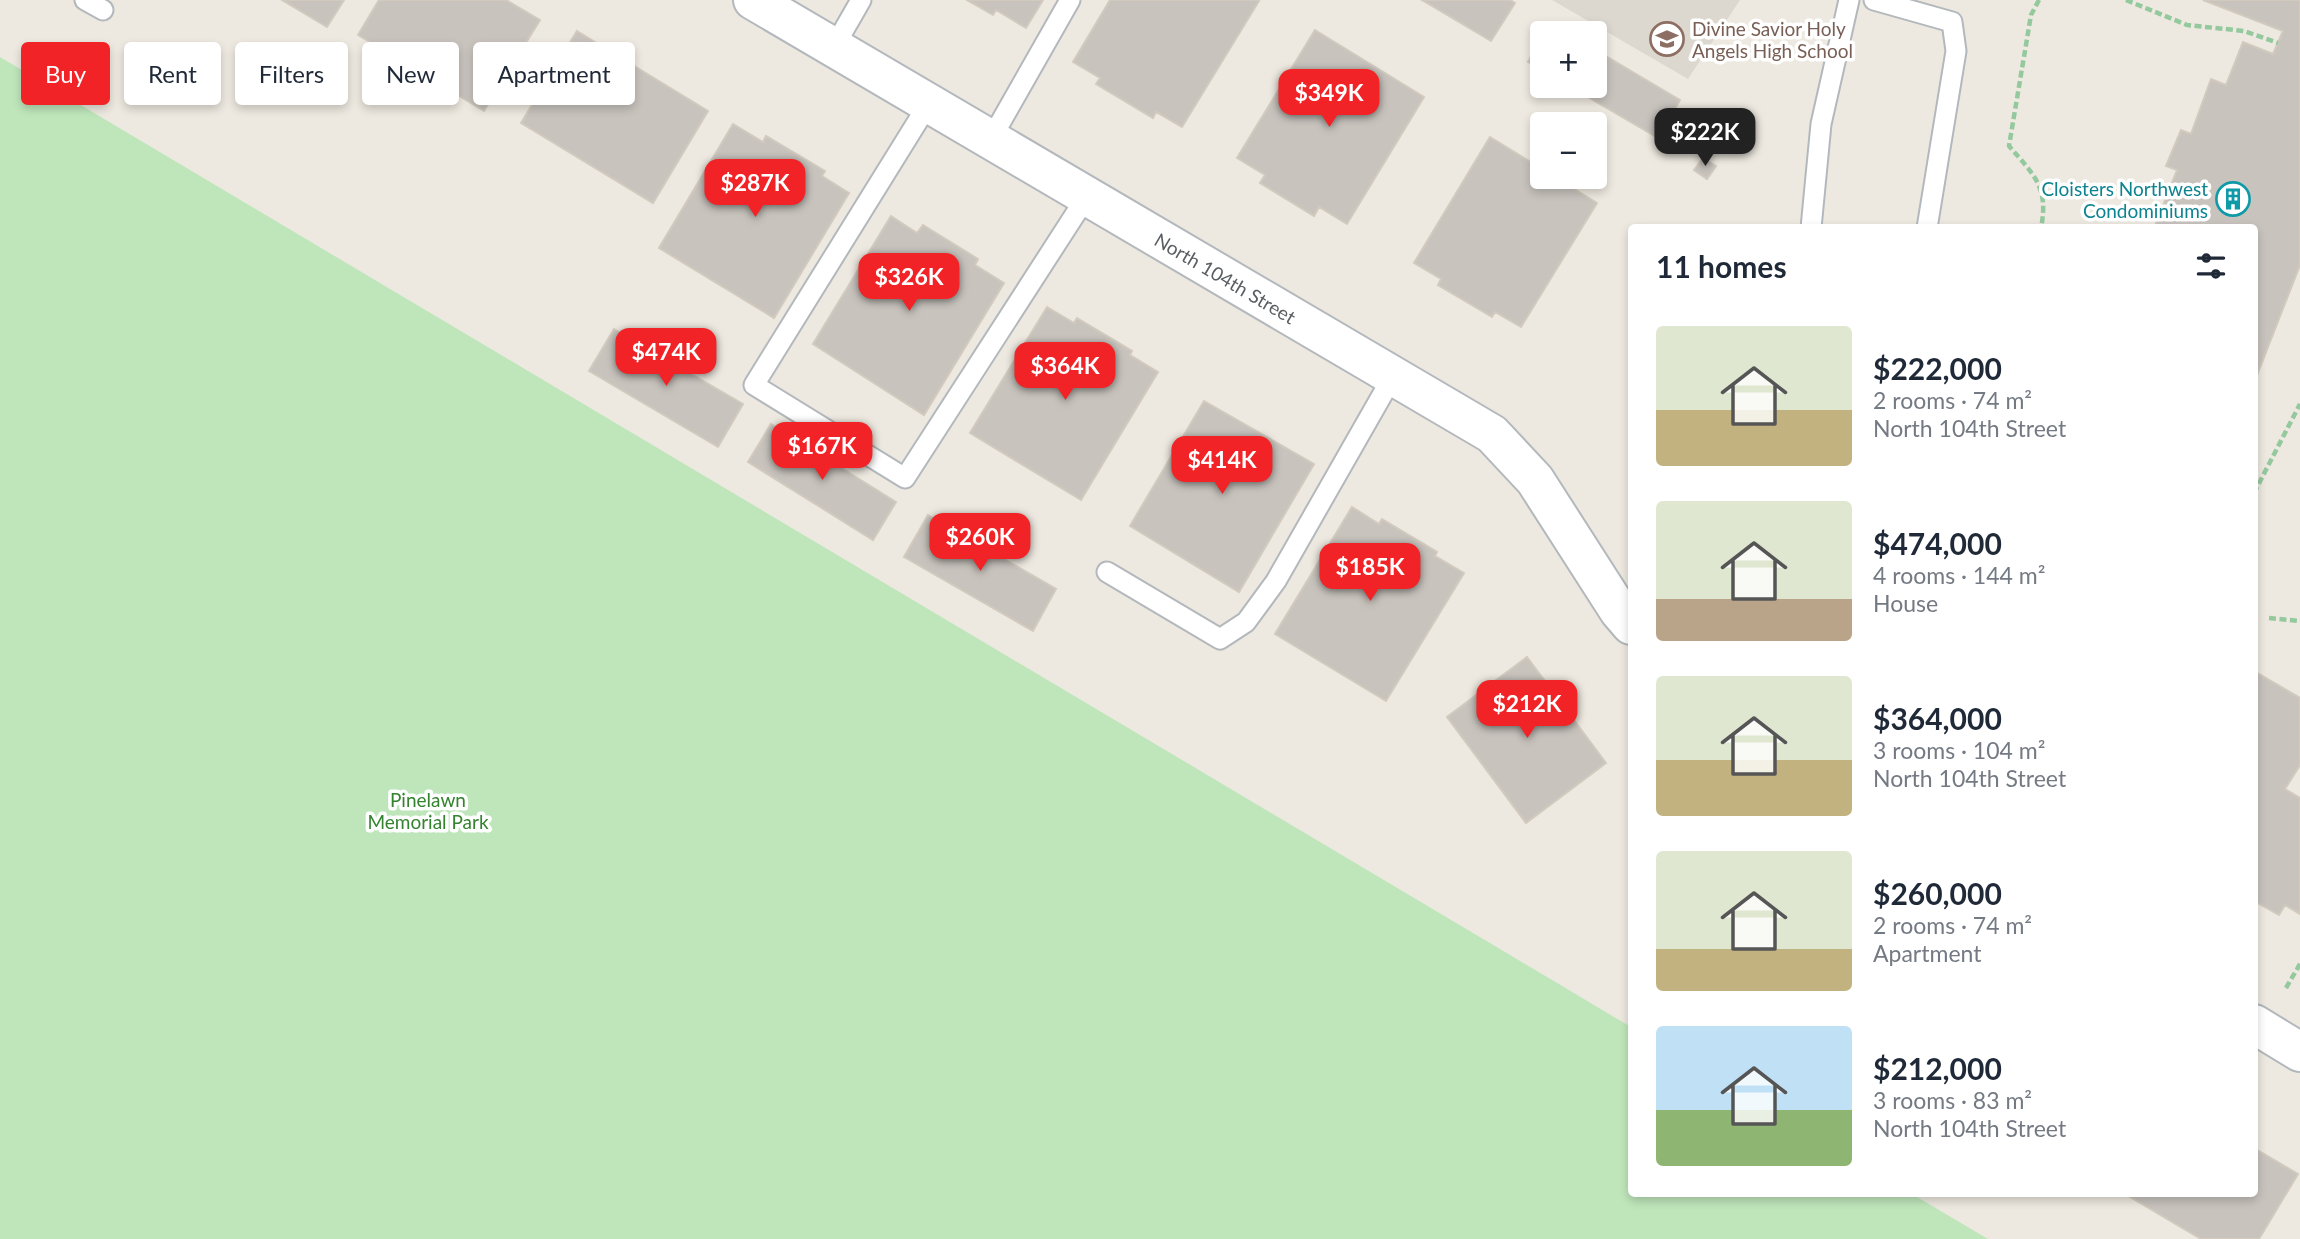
<!DOCTYPE html>
<html lang="en">
<head>
<meta charset="utf-8">
<style>
	body { margin:0; font-family:Lato,sans-serif; background:#f6f6f7; color:#1f2937; height:100vh; display:flex; flex-direction:column; font-size:26px; white-space:nowrap }
	* { box-sizing:border-box; margin:0 }
	p { font-size:23px; color:#747a83 }
	.icon { flex:none; width:38px; height:38px; fill:none; stroke:currentColor; stroke-width:2; stroke-linecap:round; stroke-linejoin:round }
	.map { position:relative; flex:1; overflow:hidden }
	.details { position:absolute; left:1628px; top:224px; width:630px; height:973px; display:flex; flex-direction:column; background:#fff; border-radius:7px; box-shadow:0 4px 10px #0003 }
	.details>* { flex:none }
	.top-card { position:absolute; left:21px; top:42px; width:665px; height:63px; display:flex; gap:14px }
	.tools { position:absolute; left:1530px; top:21px; display:grid; gap:14px }
	.tools a { display:grid; place-items:center; width:77px; height:77px; border-radius:7px; background:#fff; box-shadow:0 4px 10px #0003; font-size:35px }
	.price { position:absolute; translate:-50% -60px; padding:0 16px; border-radius:14px; background:#f12326; color:#fff; font-size:23px; line-height:46px; filter:drop-shadow(0 2px 4px #0008) }
	.price::after { content:''; position:absolute; left:50%; top:42px; width:21px; height:16px; margin-left:-10px; background:inherit; clip-path:polygon(0 0,100% 0,50% 100%) }
	.price.active { background:#222; color:#fff }
	ul { padding:0; list-style:none }
	li { display:flex; align-items:center; gap:21px; height:175px; padding:0 28px }
	li span { display:grid; place-items:center; flex:none; width:196px; height:140px; border-radius:7px; color:#555 }
	li>.icon { margin-inline-start:auto }
	span .icon { width:84px; height:84px; fill:#fffc; stroke-width:1 }
	li b { font-size:30px }
	h2 { display:flex; justify-content:space-between; align-items:center; height:84px; padding:0 28px; font-size:30px }
	.chip { padding:0 24px; border-radius:7px; background:#fff; box-shadow:0 4px 10px #0003; font-size:24px; line-height:63px }
	.chip.active { background:#f12326; color:#fff }
	.map>svg:first-child { display:block }
</style>
</head>
<body>
<div class="map">
<svg width="2300" height="1239" viewBox="0 0 2300 1239">
	<rect width="100%" height="100%" fill="#ede9e0"/>
	<path fill="#ddd8cf" d="M1552 0H1740L1688 79Z"/>
	<path fill="#bfe6bb" d="M0 57 1631 1027V1194H1912L1988 1239H0Z"/>
	<path fill="#c8c3bd" stroke="#d2cabe" stroke-width="2" d="M282 0H344L327 27Z
		M379 0H506L540 20 484 111 358 35Z
		M967 0H1043L1026 28 996 10 993 15Z
		M1110 0H1257L1259 1 1182 127 1156 112 1153 118 1096 84 1100 78 1073 62Z
		M1422 0H1510L1515 3 1491 41Z
		M2203 0H2300V265L2254 383V228H2154L2177 170 2166 166 2181 130 2191 134 2211 79 2226 85 2243 42 2273 54 2283 31Z
		M1315 30 1424 97 1347 224 1319 207 1314 216 1260 183 1265 175 1237 158Z
		M577 31 708 111 653 203 521 123Z
		M1542 38V70L1528 62Z
		M1594 49 1680 100 1658 138 1569 86H1594Z
		M733 124 763 142 766 136 825 171 822 176 849 193 774 318 659 248Z
		M1490 137 1542 169V177H1555L1597 203 1521 327 1495 312 1492 317 1438 285 1441 279 1414 263Z
		M1703 158 1716 166 1707 179 1694 170Z
		M891 216 917 233 923 225 978 259 975 265 1004 283 924 415 813 344Z
		M1047 307 1074 323 1077 318 1132 351 1130 355 1158 372 1081 500 970 433Z
		M614 329 743 404 718 447 589 371Z
		M1204 401 1314 464 1239 592 1130 526Z
		M771 424 896 502 873 540 748 462Z
		M1352 507 1379 524 1382 519 1437 552 1435 556 1464 573 1386 701 1275 634Z
		M928 515 1056 589 1033 631 904 557Z
		M1527 657 1606 763 1526 823 1447 717Z
		M2254 671 2300 698V765L2285 789 2300 798V914L2285 905 2279 915 2254 901Z
		M2254 1148 2298 1174 2259 1239H2201L2125 1194H2254Z"/>
	<g fill="none" stroke-linecap="round" stroke-linejoin="round">
		<g stroke="#b3b8bc" stroke-width="23">
			<path id="service" d="M85 0 103 10
				M1874 0 1952 22 1956 51 1927 228
				M834 47 861 0
				M929 103 754 385 905 478 1087 196
				M991 139 1070 0
				M1811 228 1821 124 1849 0
				M1107 572 1220 639 1246 622 1276 581 1393 376"/>
		</g>
		<g stroke="#b3b8bc" stroke-width="42">
			<g id="minor">
				<path id="s1" d="M753 0 1492 434 1535 480 1619 611 1631 625"/>
				<path d="M2254 1024 2300 1052"/>
			</g>
		</g>
		<path stroke="#94c89d" stroke-width="4.5" stroke-dasharray="7 3.5" stroke-linecap="butt" d="M2039 0 2031 15 2009 146C2034 175 2049 187 2041 228
			M2126 0 2187 25 2244 31 2278 43
			M2254 493 2300 404
			M2269 618 2300 621
			M2286 988 2300 964"/>
		<use href="#service" stroke="#fff" stroke-width="19"/>
		<use href="#minor" stroke="#fff" stroke-width="38"/>
	</g>
	<defs>
		<g id="school-ring" transform="scale(1.75)"><circle r="9.5" fill="#fff" stroke="#8d6e63" stroke-width="1.5"/><path d="M0-5L7-2L0 1L-7-2ZM-4 1L0 2.5L4 1V4Q0 6-4 4Z" fill="#8d6e63"/></g>
		<g id="building-ring" transform="scale(1.75)"><circle r="9.5" fill="#fff" stroke="#0f9aa8" stroke-width="1.5"/><path d="M-4-6H4V6H1V3H-1V6H-4ZM-2.5-4.3h1.7v1.8h-1.7ZM.8-4.3h1.7v1.8H.8ZM-2.5-1h1.7V.8h-1.7ZM.8-1h1.7V.8H.8Z" fill="#0f9aa8"/></g>
	</defs>
	<g fill-rule="evenodd">
		<use href="#school-ring" x="1667" y="39"/>
		<use href="#building-ring" x="2233" y="199"/>
	</g>
	<g text-anchor="middle" dominant-baseline="central" stroke-width="7" stroke-linejoin="round" paint-order="stroke">
		<g font-size="19" fill="#785e54" stroke="#fff" text-anchor="start">
			<text x="1692" y="28">Divine Savior Holy<tspan x="1692" dy="22">Angels High School</tspan></text>
		</g>
		<g font-size="19" fill="#0d838f" stroke="#fff" text-anchor="end">
			<text x="2208" y="188">Cloisters Northwest<tspan x="2208" dy="22">Condominiums</tspan></text>
		</g>
		<g font-size="19" fill="#595e62" stroke="#fff">
			<text stroke="none"><textPath href="#s1" startOffset="548">North 104th Street</textPath></text>
		</g>
		<g font-size="19" fill="#33832f" stroke="#fff">
			<text x="428" y="799">Pinelawn<tspan x="428" dy="22">Memorial Park</tspan></text>
		</g>
	</g>
</svg>
<div class="tools">
<a>+</a>
<a>−</a>
</div>
<b class="price" style="left:1329px;top:129px">$349K</b>
<b class="price active" style="left:1705px;top:168px">$222K</b>
<b class="price" style="left:755px;top:219px">$287K</b>
<b class="price" style="left:909px;top:313px">$326K</b>
<b class="price" style="left:666px;top:388px">$474K</b>
<b class="price" style="left:1065px;top:402px">$364K</b>
<b class="price" style="left:822px;top:482px">$167K</b>
<b class="price" style="left:1222px;top:496px">$414K</b>
<b class="price" style="left:980px;top:573px">$260K</b>
<b class="price" style="left:1370px;top:603px">$185K</b>
<b class="price" style="left:1527px;top:740px">$212K</b>
<div class="top-card">
<a class="chip active">Buy</a>
<a class="chip">Rent</a>
<a class="chip">Filters</a>
<a class="chip">New</a>
<a class="chip">Apartment</a>
</div>
<section class="details">
<h2>11 homes<svg class="icon" aria-label="filters" viewBox="0 0 24 24"><path d="M4 7h16M4 17h16"/><circle cx="9" cy="7" r="2"/><circle cx="15" cy="17" r="2"/></svg></h2>
<ul>
<li><span style="background:linear-gradient(#dfe7d0 60%,#c2b280 0)"><svg class="icon" aria-label="home" viewBox="0 0 24 24"><path d="M3 11l9-7 9 7M6 9v11h12V9"/></svg></span><div><b>$222,000</b><p>2 rooms · 74 m²</p><p>North 104th Street</p></div></li>
<li><span style="background:linear-gradient(#dfe7d0 70%,#b9a48a 0)"><svg class="icon" aria-label="home" viewBox="0 0 24 24"><path d="M3 11l9-7 9 7M6 9v11h12V9"/></svg></span><div><b>$474,000</b><p>4 rooms · 144 m²</p><p>House</p></div></li>
<li><span style="background:linear-gradient(#dfe7d0 60%,#c2b280 0)"><svg class="icon" aria-label="home" viewBox="0 0 24 24"><path d="M3 11l9-7 9 7M6 9v11h12V9"/></svg></span><div><b>$364,000</b><p>3 rooms · 104 m²</p><p>North 104th Street</p></div></li>
<li><span style="background:linear-gradient(#dfe7d0 70%,#c2b280 0)"><svg class="icon" aria-label="home" viewBox="0 0 24 24"><path d="M3 11l9-7 9 7M6 9v11h12V9"/></svg></span><div><b>$260,000</b><p>2 rooms · 74 m²</p><p>Apartment</p></div></li>
<li><span style="background:linear-gradient(#bfe0f5 60%,#8fb573 0)"><svg class="icon" aria-label="home" viewBox="0 0 24 24"><path d="M3 11l9-7 9 7M6 9v11h12V9"/></svg></span><div><b>$212,000</b><p>3 rooms · 83 m²</p><p>North 104th Street</p></div></li>
</ul>
</section>
</div>
</body>
</html>
